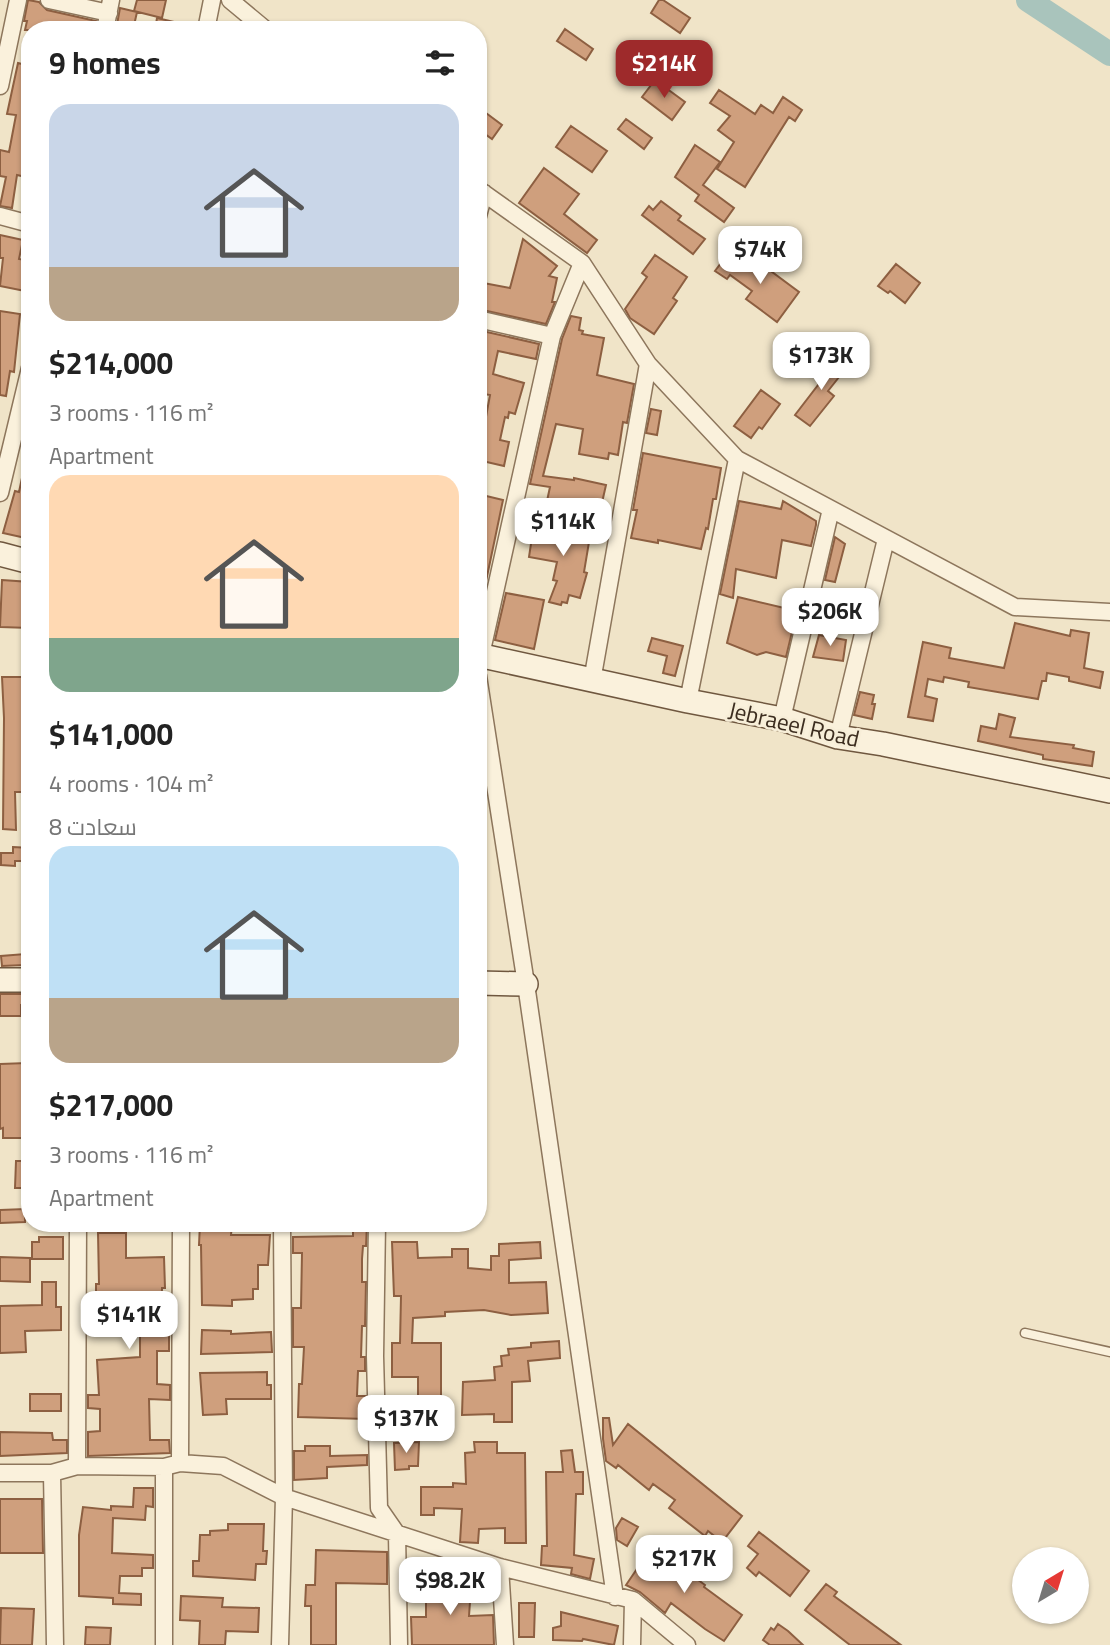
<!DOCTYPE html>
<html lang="en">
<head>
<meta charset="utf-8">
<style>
	body { margin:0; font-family:Georgia,Cairo,serif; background:#f6f6f6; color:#222; height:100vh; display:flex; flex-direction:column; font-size:26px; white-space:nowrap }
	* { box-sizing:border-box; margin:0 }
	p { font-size:23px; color:#767676 }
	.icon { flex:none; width:38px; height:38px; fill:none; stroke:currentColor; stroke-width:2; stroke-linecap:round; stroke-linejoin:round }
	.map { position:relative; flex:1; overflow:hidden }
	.side { position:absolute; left:21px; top:21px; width:466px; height:1211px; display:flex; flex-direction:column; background:#fff; border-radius:28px; box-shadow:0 2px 5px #0004 }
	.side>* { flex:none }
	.needle { width:46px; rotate:38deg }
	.tools { position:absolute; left:1012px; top:1547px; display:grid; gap:14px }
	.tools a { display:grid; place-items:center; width:77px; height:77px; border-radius:50%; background:#fff; box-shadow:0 2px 5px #0004; font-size:35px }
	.price { position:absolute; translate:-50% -60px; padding:0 16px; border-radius:14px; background:#fff; color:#222; font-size:23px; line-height:46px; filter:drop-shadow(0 2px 4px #0008) }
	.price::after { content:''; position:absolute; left:50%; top:42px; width:21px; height:16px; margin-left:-10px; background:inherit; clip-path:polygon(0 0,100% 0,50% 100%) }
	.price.on { background:#9e2a2b; color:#fff }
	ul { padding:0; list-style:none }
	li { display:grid; align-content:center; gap:14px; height:371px; padding:0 28px }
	li span { display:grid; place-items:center; height:217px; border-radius:21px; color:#555 }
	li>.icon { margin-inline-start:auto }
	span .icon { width:126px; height:126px; fill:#fffc; stroke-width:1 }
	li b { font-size:30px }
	h2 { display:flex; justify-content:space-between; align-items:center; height:84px; padding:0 28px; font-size:30px }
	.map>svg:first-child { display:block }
</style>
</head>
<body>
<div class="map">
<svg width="1110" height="1645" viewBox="0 0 1110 1645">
	<rect width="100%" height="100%" fill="#f0e4c8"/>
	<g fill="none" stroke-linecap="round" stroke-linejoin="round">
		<path stroke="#a9c4bc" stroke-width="24" d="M1028 0 1110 54"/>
	</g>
	<path fill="#cf9f7d" stroke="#8d5f41" stroke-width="2" d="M28 0 39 2 47 10 96 21 95 30H25L27 21H24Z
		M137 0H166L162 18 134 11Z
		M659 0H663L690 18 680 33 651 13Z
		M120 8 137 12 133 30H116Z
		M157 18 187 25V30H155Z
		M565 29 593 49 586 60 557 41Z
		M18 63 30 66V178L17 175 12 208 0 206 6 177 0 176V150L9 152 16 115 7 114Z
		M655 80 685 102 672 120 642 97Z
		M719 90 755 114 761 105 773 113 783 97 802 110 795 121 789 117 745 187 717 169 734 142 718 130 730 116 710 103Z
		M478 107 502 125 492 139 478 129Z
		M626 119 652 138 644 149 618 129Z
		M571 126 607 151 592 172 556 147Z
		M695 145 720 162 703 185 734 208 724 222 695 201 699 195 675 177Z
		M544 168 579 194 564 214 597 240 587 253 519 203Z
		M661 201 681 216 678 220 705 239 693 254 642 215 649 206 653 210Z
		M0 235 23 240 19 259 30 261V292L0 286 3 258H0Z
		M523 239 557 266 549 276 557 278 552 302H555L546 324 478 309V282L510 288Z
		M730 251 764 275 768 269 799 292 777 322 746 299 752 291 730 275 727 279 715 271Z
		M655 255 687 277 673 298 677 301 654 334 630 318 625 309 647 277 642 273Z
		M896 264 920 283 905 303 890 291 888 293 878 286Z
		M0 311 20 314 14 372 10 371 6 396 0 395Z
		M571 316 581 318 579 330 583 331 582 334 604 338 597 375 634 384 627 423 623 422 618 455 609 453 608 459 579 454 583 429 556 424 543 476 574 480V478L606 485 601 507 568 500 567 504 547 501 550 487 530 484 562 339Z
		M478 330 539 344 536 359 498 351 493 374 524 383 515 414 509 412 508 418 505 417 500 440 509 442 504 466 478 460 490 395 478 393Z
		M832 355 847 367 828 391 834 396 810 426 795 415 828 372 822 368Z
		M761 390 780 404 762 429 759 427 751 438 734 426Z
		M651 409 661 411 657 435 646 433Z
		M643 453 721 468 716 499H713L708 529 706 528 701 549 658 540V543L631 538 637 510H633Z
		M25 464 30 465V539L3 533 15 491 19 492Z
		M478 494 503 500 480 610 478 609Z
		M739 501 781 509 783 501 816 521V525L811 546 782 540 776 578 736 569 733 598 720 594Z
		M534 524 569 529 570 526 591 530 584 572 587 573 580 598 569 595 567 603 562 602 561 605 549 602 557 581 553 580 557 562 529 557Z
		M835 537 845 544 835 582 825 580Z
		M2 580 30 582V628L0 627Z
		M506 593 544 600 534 649 495 640Z
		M738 597 797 611 786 657 766 652 757 655 727 643Z
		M1015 623 1070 636 1071 630 1089 633 1084 668 1103 672 1100 688 1069 681V677L1047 673 1046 681H1042L1038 699 968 687 969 682 944 677 943 682 928 679 925 696 937 699 933 721 908 717 923 642 951 648 949 658 1004 668Z
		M819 635 846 640 843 661 813 657Z
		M652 638 683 646 675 676 663 673 667 656 648 651Z
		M2 677H30V792H15L16 830 3 829 4 718Z
		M860 692 874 695 872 704H875L872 719 854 715Z
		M999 714 1015 718 1010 737 1074 745 1073 748 1094 752 1092 766 1043 759V755L978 741 981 726 996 729Z
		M13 847 30 848V861H15V866L1 865V853H13Z
		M25 954V965L2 966 1 956Z
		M0 994H30V1005H21V1016H0Z
		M27 1063 28 1138H3V1128L0 1129V1064Z
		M16 1161H27L26 1188H15Z
		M25 1209V1222L0 1223V1210Z
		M200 1223 232 1224 231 1235H270L268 1265H258V1289H253V1299L232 1300V1306L202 1305 201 1245H199Z
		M362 1223H367L366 1246H363L362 1259V1282H366L365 1326H362L361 1357H365V1371H358L357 1396H366V1419L298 1417 299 1384H302L304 1347H293V1308H301L302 1253H293V1237L353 1236V1226H362Z
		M98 1233H126V1258L164 1257 165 1288H162L161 1332H169V1351H157V1384L170 1385V1400L149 1399 150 1440H169L170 1453 88 1456V1432L100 1431V1409L88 1408V1395H99L97 1360 140 1357V1333L101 1331 102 1308H99L100 1295H96V1284H99Z
		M39 1237H63V1259H32V1242H39Z
		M392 1242H417L418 1258 452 1257V1249H468V1268L491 1270V1256H499V1244L540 1242 541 1258 509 1260V1283L546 1282 548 1313 511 1315 484 1310 445 1312V1316L413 1318 412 1343H441V1410H418V1377H392V1343H400L401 1296H394Z
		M0 1257 30 1258V1282L0 1281Z
		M42 1282H56V1307H61V1330L25 1331 26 1352 0 1353V1306L42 1305Z
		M202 1330 231 1331V1334L271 1332 272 1352 201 1354Z
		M559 1341 560 1358 528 1361 530 1381 512 1382V1422H494V1414L462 1415 463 1382 495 1380 494 1367 502 1366 501 1356 509 1355 508 1349 531 1347V1343Z
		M267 1372V1385H271V1399H226L227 1414 203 1415 200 1373Z
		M30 1394H61V1411H30Z
		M603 1418H609L613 1445 628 1424 742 1516 722 1542 708 1531 705 1536 669 1508 675 1500 653 1484 649 1490 618 1465 616 1468 606 1461 603 1439Z
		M0 1432 52 1433 53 1440H67V1453L0 1456Z
		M419 1442 418 1466H409V1469L395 1470 394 1443Z
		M474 1442H497V1453H525L526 1543H505V1528L479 1529 478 1543 460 1542 462 1509 434 1508V1515H421V1487H453V1483L466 1484 465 1453 475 1452Z
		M305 1446H330V1456L367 1455V1465L327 1467V1478L294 1480V1451H305Z
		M572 1450 575 1472H583V1494H576L574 1555 594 1559 590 1579 571 1574 572 1568 541 1565 542 1546H547L546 1472H563L561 1451Z
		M134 1488H153V1507L146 1506 145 1520 113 1518 112 1553 153 1555V1568H142V1576H120L119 1593 141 1594V1605L113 1604V1598L79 1596V1535L83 1507 111 1510V1506L133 1507Z
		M0 1499H42L43 1553H0Z
		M622 1518 638 1527 627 1546 617 1540 616 1528Z
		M228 1524H264L263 1551H267L266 1564H256L255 1580 193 1576V1561H199L200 1535H210V1531L228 1530Z
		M759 1532 809 1571 790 1596 759 1572 756 1576 747 1568 758 1554 748 1546Z
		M316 1550 387 1552V1584L336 1583V1645H311V1606H305L306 1585H315Z
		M663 1550 680 1562 678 1565 705 1585 704 1587 742 1615 724 1641 705 1629 671 1603 665 1613 640 1592 626 1585 641 1563 649 1569Z
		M426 1569 444 1570V1586L471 1588 469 1616 493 1615 494 1645H412L411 1617H426Z
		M826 1584 837 1592 834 1596 901 1645H850L805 1610Z
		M181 1596 223 1598 222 1607 259 1608 258 1632 226 1631 225 1645H199L200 1621 180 1620Z
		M519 1603H535L534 1637H519Z
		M1 1608 34 1609 32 1645H0Z
		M561 1612 618 1626 614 1645 583 1639 582 1641 553 1640V1628L561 1626Z
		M778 1624 788 1631 803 1645H770L763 1640 771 1628 774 1630Z
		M86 1627 111 1628 110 1645H85Z"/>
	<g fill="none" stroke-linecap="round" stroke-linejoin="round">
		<g stroke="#8d765c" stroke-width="11">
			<path id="lane" d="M1025 1333 1110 1352"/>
		</g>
		<g stroke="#8d765c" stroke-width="19">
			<path id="street" d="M49 0 109 13
				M230 0 266 30
				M105 30 111 0
				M206 30 212 0
				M0 86 18 0
				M478 189 582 263 648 364 737 459 1015 607 1110 612
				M0 216 30 224
				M478 216 484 193
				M478 319 552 336
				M0 493 30 368
				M481 655 552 336 582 263
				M478 676 526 984 615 1597
				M592 681 648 364
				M688 701 737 459
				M782 719 831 509
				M838 737 886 539
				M377 1223 375 1356 379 1508 397 1534 399 1645
				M180 1463 181 1223
				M77 1466 78 1223
				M0 1473H52L77 1466 164 1467 180 1463 223 1466 284 1497 500 1567 633 1600 687 1645
				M52 1473 55 1645
				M500 1567 505 1645
				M164 1645V1467
				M280 1645 284 1497 282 1223
				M632 1645 633 1600"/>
		</g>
		<g stroke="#6f573f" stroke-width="26">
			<path id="secondary" d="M0 554 30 562
				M478 655 688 701 782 719 838 737 883 744 1110 791
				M0 980H30
				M478 983 526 984"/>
		</g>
		<use href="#lane" stroke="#faf1dc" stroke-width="8"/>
		<use href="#street" stroke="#faf1dc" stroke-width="16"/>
		<use href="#secondary" stroke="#faf1dc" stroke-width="23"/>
	</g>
	<g text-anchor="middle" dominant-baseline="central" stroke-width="5" stroke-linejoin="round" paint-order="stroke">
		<g font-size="23" fill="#3d2e20" stroke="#f7eed8">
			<text transform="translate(794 724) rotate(13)">Jebraeel Road</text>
		</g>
	</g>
</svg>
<div class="tools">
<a><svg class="needle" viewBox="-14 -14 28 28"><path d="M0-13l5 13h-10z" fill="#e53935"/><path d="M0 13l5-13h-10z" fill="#767676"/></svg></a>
</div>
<b class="price on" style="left:664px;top:100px">$214K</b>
<b class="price" style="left:760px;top:286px">$74K</b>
<b class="price" style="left:821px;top:392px">$173K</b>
<b class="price" style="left:563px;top:558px">$114K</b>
<b class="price" style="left:830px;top:648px">$206K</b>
<b class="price" style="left:129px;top:1351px">$141K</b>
<b class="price" style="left:406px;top:1455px">$137K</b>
<b class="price" style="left:684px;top:1595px">$217K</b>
<b class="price" style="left:450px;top:1617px">$98.2K</b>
<section class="side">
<h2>9 homes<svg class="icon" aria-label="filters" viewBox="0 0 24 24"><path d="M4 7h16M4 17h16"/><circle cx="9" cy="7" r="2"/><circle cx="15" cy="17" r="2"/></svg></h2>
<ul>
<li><span style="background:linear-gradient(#c9d6e8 75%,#b9a48a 0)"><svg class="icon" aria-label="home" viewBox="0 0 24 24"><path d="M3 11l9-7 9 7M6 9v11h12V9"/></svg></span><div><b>$214,000</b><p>3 rooms · 116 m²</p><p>Apartment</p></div></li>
<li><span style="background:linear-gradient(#ffd9b3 75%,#7fa58c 0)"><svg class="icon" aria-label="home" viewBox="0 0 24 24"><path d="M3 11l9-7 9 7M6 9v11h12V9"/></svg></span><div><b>$141,000</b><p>4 rooms · 104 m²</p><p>سعادت 8</p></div></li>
<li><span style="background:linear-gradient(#bfe0f5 70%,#b9a48a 0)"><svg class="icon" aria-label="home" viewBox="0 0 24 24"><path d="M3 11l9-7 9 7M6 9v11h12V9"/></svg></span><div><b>$217,000</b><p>3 rooms · 116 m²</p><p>Apartment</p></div></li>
</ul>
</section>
</div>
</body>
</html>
